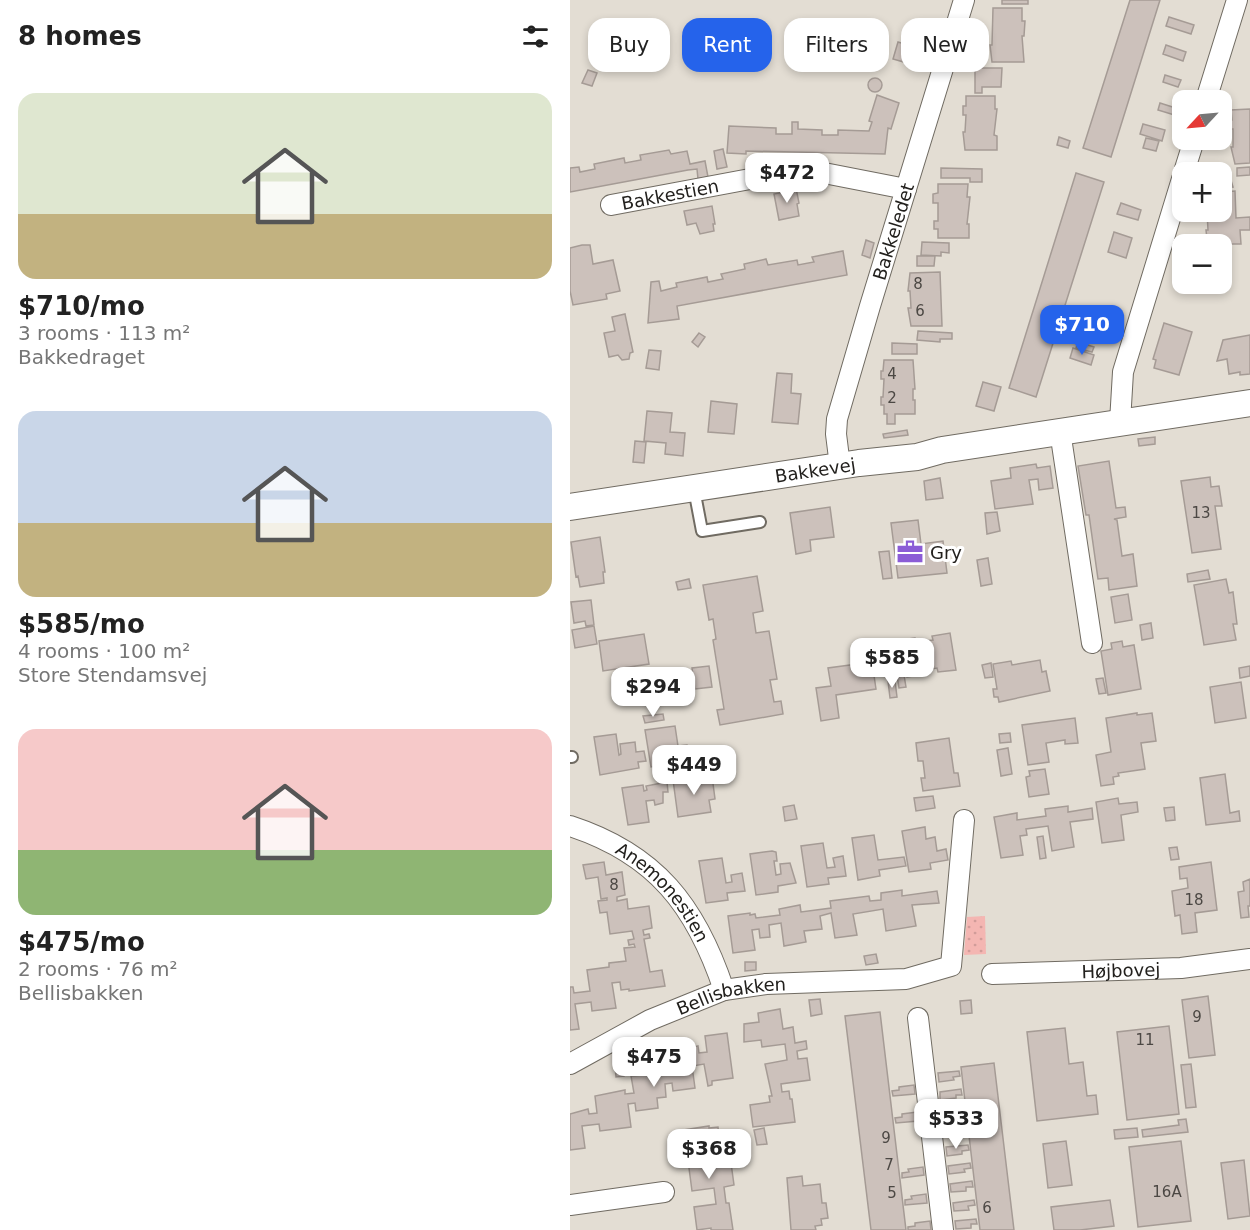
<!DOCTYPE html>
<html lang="en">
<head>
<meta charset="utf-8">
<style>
	body { margin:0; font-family:"DejaVu Sans",sans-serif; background:#f2f2f2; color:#222; height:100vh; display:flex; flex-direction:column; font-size:22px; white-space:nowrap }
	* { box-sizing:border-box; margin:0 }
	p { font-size:20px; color:#767676 }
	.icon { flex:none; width:33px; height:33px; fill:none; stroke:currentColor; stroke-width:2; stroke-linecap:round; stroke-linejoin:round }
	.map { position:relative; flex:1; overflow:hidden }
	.details { display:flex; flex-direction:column; background:#fff; width:570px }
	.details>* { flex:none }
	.guide { position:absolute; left:18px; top:18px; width:570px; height:54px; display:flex; gap:12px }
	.needle { width:39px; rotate:244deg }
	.tools { position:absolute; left:602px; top:90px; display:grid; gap:12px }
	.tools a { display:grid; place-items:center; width:60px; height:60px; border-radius:12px; background:#fff; box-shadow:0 3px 9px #0003; font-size:30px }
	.price { position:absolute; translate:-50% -51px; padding:0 14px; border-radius:12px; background:#fff; color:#222; font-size:20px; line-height:39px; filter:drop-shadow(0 2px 3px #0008) }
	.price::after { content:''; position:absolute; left:50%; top:36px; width:18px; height:14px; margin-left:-9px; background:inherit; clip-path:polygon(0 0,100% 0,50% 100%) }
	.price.active { background:#2563eb; color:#fff }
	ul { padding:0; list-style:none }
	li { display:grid; align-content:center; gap:12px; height:318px; padding:0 18px }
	li span { display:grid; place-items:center; height:186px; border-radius:18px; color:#555 }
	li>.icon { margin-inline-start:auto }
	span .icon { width:108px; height:108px; fill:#fffc; stroke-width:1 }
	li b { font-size:26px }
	h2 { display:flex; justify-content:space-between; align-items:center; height:72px; padding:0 18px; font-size:26px }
	.chip { padding:0 21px; border-radius:18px; background:#fff; box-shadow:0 3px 9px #0003; font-size:21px; line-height:54px }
	.chip.active { background:#2563eb; color:#fff }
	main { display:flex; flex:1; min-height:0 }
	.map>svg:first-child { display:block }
</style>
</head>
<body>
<main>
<section class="details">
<h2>8 homes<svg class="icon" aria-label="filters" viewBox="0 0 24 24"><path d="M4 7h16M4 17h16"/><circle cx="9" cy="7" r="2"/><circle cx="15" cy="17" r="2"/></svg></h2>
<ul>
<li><span style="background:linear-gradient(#dfe7d0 65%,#c2b280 0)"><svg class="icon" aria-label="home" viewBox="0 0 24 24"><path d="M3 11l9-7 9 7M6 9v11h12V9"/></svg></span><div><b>$710/mo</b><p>3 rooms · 113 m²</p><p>Bakkedraget</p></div></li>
<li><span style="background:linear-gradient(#c9d6e8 60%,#c2b280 0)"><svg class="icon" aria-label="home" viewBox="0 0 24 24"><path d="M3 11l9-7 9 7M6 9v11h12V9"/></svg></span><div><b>$585/mo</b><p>4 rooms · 100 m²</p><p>Store Stendamsvej</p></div></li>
<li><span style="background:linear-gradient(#f6c9c9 65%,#8fb573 0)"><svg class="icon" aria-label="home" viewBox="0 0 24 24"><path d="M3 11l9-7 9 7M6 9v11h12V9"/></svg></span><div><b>$475/mo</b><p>2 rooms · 76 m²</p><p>Bellisbakken</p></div></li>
</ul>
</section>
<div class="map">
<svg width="680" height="1230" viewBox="0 0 680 1230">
	<defs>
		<pattern id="park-dots" width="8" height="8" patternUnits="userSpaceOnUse" patternTransform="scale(1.5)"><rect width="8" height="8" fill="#f4b6b2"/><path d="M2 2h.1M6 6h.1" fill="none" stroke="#d19c99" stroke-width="1.8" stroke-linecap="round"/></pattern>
	</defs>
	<rect width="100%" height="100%" fill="#e3ddd3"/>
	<path fill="url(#park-dots)" d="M415 916 416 954 394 955 397 917Z"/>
	<path fill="#ccc1bb" stroke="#a59b95" stroke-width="1.5" d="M432 0H458V4H432Z
		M560 0H590L541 157 513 148Z
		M423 8H452V21H455L454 36H452L454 62H422L420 45H422Z
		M599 17 624 25 621 34 596 26Z
		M328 42 348 48 344 65 323 59Z
		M596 45 616 52 613 61 593 54Z
		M405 68H432L431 87H412V93H405Z
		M18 70 27 73 22 86 12 83Z
		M595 75 611 80 608 87 593 82Z
		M298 85a7 7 0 1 1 14 0a7 7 0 1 1-14 0Z
		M307 95 329 103 321 129 318 128 315 154 176 151V154L157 153 159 126 206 128V134H222V122H228V129L252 130V135H268V130L299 131 302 122 299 121Z
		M396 96H425V109H427L424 135 427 136V150H395L393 132H395L396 115H393V106H396Z
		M590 103 612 110 611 117 588 110Z
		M680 109V163L665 164 661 147H663V129H660L659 121 662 120 661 110Z
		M573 124 595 130 592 141 570 134Z
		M489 137 500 141 498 148 487 145Z
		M576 138 589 141 586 151 573 148Z
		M153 149 157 167 147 169 144 151Z
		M99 150 101 154 117 151 120 164 135 161 138 177 128 179 127 169 118 170 0 192V168L9 167 10 172 25 169 24 164 54 158 55 163 71 160 70 155Z
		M657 167 663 187 651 188V172H640V169Z
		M680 167V175L667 176V168Z
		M371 168 412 169V182H400V178H371Z
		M506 173 534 182 466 397 439 388Z
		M368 184H398L397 197H400L397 224H399V238H368V229H364V221H368V203H363V194L368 193Z
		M226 188 229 203 227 204 229 216 209 220 204 194 214 192V190Z
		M665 191 666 218 680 217V230H670L671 244H639V239H637L636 230H638L637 212H634H651V192Z
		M551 203 571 210 568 220 547 214Z
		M142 206 145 224H143L144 231 130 234 126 223 117 225 114 211Z
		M544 232 562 238 556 258 538 252Z
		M296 240 304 243 300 258 292 255Z
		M352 242 379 243V253L371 252V256L351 255Z
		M12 245H20L23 264 43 260 50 291 36 294 37 299 3 305 0 291V248Z
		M273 251 277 275 107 306 109 319 78 323 81 282 89 281 91 291 107 287 106 283 137 277 138 282 153 279 151 274 175 269 174 264 196 259 198 265 227 260 228 265 244 262 242 257Z
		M347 256H365L364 266H347Z
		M370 272 372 326H341L338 308H341L340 291H338L340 273Z
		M55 314 63 352 60 353 59 359 52 360 48 355 39 357 34 333 45 331 42 317Z
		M519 316 534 320 532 326 518 322Z
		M594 323 622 332 609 375 584 368 586 360 583 359Z
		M348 331 382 333V339H370V342L347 340Z
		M129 333 135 337 128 347 122 342Z
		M680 335V374L670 375V372L659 374 657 359 647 361 653 340Z
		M508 342 524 347 522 352 506 348Z
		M322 343 347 344V354H322Z
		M503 348 524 355 521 365 500 358Z
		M79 350 91 351 89 370 76 368Z
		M314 360H343L345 389H343V400H345V414H325V424H317V414H314V405H311V397H313L314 379H311V371H313Z
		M207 373 222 374 221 393 231 394 228 424 202 422Z
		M413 382 431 387 424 411 406 406Z
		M141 401 167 404 164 434 138 432Z
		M77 411 102 413 100 432 115 433 113 456 95 454 96 443 74 441Z
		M337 430 338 435 314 438 313 434Z
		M585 437V444L569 446 568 439Z
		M65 441 76 442 74 463 63 462Z
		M539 461 546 508 555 507 556 517 544 519 547 520 552 556 563 554 567 586 539 590 538 578 528 579 519 515H516L508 466Z
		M466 464 467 468 480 466 483 488 469 490 468 479 459 480 463 504 425 509 421 481 441 478 440 468Z
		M640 477 641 487 649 486 652 506H645L651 549 622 553 611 481Z
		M370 478 373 498 356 500 354 481Z
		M260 507 264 537 240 540 241 551 226 554 220 513Z
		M427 512 430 531 417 534 415 513Z
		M348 520 351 544 373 541 377 573 328 578 321 523Z
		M30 537 35 572H33L34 583 10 587 8 576 6 577 1 542Z
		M319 551 322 578 313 579 309 552Z
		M418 558 422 584 411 586 407 560Z
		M638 570 640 579 618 582 617 574Z
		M187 576 193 611 183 613 186 633 199 631 207 679 200 680 204 702 211 701 213 714 150 725 147 710 154 709 143 640 146 639 143 619 139 620 133 585Z
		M119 579 121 588 108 590 106 582Z
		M656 579 659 593 663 592 667 624H663L666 640 634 645 624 585Z
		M558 594 562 620 545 623 541 597Z
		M21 600 24 625 16 626 15 621 4 623 1 602Z
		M581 623 583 638 572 640 570 625Z
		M24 626 27 644 5 648 2 630Z
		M380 633 386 670 368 672 367 668 350 671 351 675 337 677 334 675 336 687 329 688 325 662 334 660 331 640 345 638 346 642 363 640 362 636Z
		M74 634 79 664 33 671 29 641Z
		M552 641 553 647 564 645 571 689 538 695 531 651 542 649 541 643Z
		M470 660 472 672 476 671 480 691 429 702 428 697H424L423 689H427L423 664 441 661 442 665Z
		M302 662 306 689 266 695 269 718 251 721 246 688 261 686 258 668Z
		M421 663 423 677 415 678 412 665Z
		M139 666 142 687 125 689 122 668Z
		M680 666V676L670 678 669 668Z
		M533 678 536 693 529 694 526 679Z
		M318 681H325L327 697 320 698Z
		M671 682 676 718 645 723 640 687Z
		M567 713V715L582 713 586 741 571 743 575 769 548 773 549 776 543 777 544 784 531 786 526 755 541 752 536 718Z
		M93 714 94 720 75 723 73 716Z
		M505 718 508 743 495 744V740L476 743 479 762 458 765 452 725Z
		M105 726 108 746 117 745 120 760 81 767 75 730Z
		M440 733 441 742 430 743 429 734Z
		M46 734 49 755 51 754 50 744 65 742 66 752 74 751 76 761 68 762 69 768 30 775 24 737Z
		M379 738 384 773H388L390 786 353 791 351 778H355L353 761H348L346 743Z
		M438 748 442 774 431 776 427 750Z
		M475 769 479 794 459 797 456 777 460 776 459 771Z
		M655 774 660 813 669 811 670 821 636 825 630 778Z
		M142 776 145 799 139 800 141 812 108 817 103 780Z
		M97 782 98 792H93V803L85 805 84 800 76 801 79 822 58 825 52 788 73 785 74 791 77 790 76 786Z
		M363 796 365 808 346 811 344 798Z
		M548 798 549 804 567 802 568 812 551 815 554 840 532 843 526 802Z
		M224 805 227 819 215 821 213 807Z
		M498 806V812L522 808 523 819 500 822 504 847 482 851 478 826 456 829 457 835 450 836 453 855 431 858 424 817 447 813V820L476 816 475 809Z
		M604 807 605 820 596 821 594 808Z
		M355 827 356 839 365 837 367 851 376 849 378 860 360 863 361 869 339 872 332 831Z
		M304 835 308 860 334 857 336 866 309 870 310 876 288 880 282 838Z
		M473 836 476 858 470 859 467 837Z
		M253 843 257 868 265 867 263 858 273 856 276 876 258 878 259 884 237 887 231 846Z
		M607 847 609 859 601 860 599 848Z
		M202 851 206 852 207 861H204L206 875 211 874 210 864 220 863 226 883 208 886V892L186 895 180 854Z
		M152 858 156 883 162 882 161 875 172 873 175 891 157 893 158 900 136 903 129 861Z
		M34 862 36 875 52 872 55 895 47 897V901L57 899 58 909 79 906 82 928 73 930 74 935 79 934 80 938 74 939 80 972 92 970 95 986 59 991V989L51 990 50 982 42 983 46 1008 22 1011 21 1002 5 1004 9 1029 0 1030V987H3L4 993 20 991 17 970 39 967V963L56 961 54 948 65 947 64 944 59 945 58 940 64 939 62 931 40 934 37 912 30 913 28 901 37 900V898L31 899 28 877 16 879 13 865Z
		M641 862 647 910 625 913 627 932 612 934 610 915 605 916 602 891 618 888 617 878 610 879 609 867Z
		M680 879V906H678L679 917 671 918 668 892 674 891 673 882Z
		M332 890V896L367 891 369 903 342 905 346 926 316 931 313 909 283 914 287 935 265 938 261 913 250 916 252 929 234 931 236 942 214 946 211 923 199 925 200 937 190 938 189 929 182 930 185 950 163 953 158 916 180 913V915L185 914 186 918 210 915 209 909 230 905 231 912 261 908 260 901 299 896 300 901 311 900V893Z
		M306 954 308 963 296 965 294 956Z
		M175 962H186V970L175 971Z
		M638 996 645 1055 619 1058 612 1000Z
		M250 999 252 1014 241 1016 239 1000Z
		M401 1000 402 1013 391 1014 390 1001Z
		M210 1009 213 1029 223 1027 225 1043 236 1041 237 1049 227 1051 228 1059 237 1058 240 1080 211 1084 212 1092 219 1091 220 1099H222L225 1122 183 1127 180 1105 200 1102 199 1096H202L195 1064 217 1060 215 1044 192 1047 191 1040 174 1042V1024L189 1022 188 1013Z
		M310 1012 336 1230H301L275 1016Z
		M599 1026 609 1114 557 1120 547 1032Z
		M495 1028 499 1064 513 1062 517 1096 526 1095 528 1114 467 1121 457 1032Z
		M157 1033 163 1078 142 1081V1085L138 1086 134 1064 122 1066 125 1088 103 1091 102 1083 95 1084 96 1097 87 1098 88 1108 66 1111 65 1103 58 1104 61 1127 30 1131 29 1124 12 1126 15 1148 0 1150V1114L18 1109 19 1114 27 1113 25 1096 55 1090V1094L64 1093 61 1076 100 1073 98 1055 119 1053V1048L128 1046 129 1053 137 1052 135 1036Z
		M424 1063 444 1230H410L391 1067Z
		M53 1064 54 1076 46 1077 45 1065Z
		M621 1064 626 1107 616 1108 611 1065Z
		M389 1071 390 1076 383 1077 384 1080 369 1082 368 1073Z
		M344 1085 345 1094 323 1096 322 1091 329 1090V1087Z
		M391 1089 392 1095H386V1098L370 1100V1092Z
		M394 1107V1113L387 1114 388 1117 373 1119 372 1110Z
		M347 1112 348 1121 326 1123 325 1118 332 1117V1114Z
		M616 1119 618 1132 573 1137 572 1130 609 1125 608 1120Z
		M139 1126V1128L148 1127 149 1139 140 1140 142 1149 133 1150 135 1166 161 1163 164 1185 154 1187 156 1203H159L163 1230H141V1228L127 1230 124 1207 146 1204 144 1188 122 1191 114 1130Z
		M396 1126V1131L390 1132V1136L375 1137 374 1129Z
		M194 1128 197 1144 187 1145 184 1130Z
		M567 1128 568 1137 545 1139 544 1130Z
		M496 1141 502 1185 478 1188 473 1144Z
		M611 1141 621 1221 568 1227 559 1147Z
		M398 1145 399 1150 392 1151V1154L377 1156 376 1147Z
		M674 1160 680 1216 658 1219 651 1163Z
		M400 1163 401 1168 394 1169 395 1172 379 1174 378 1166Z
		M353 1167 354 1175 332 1178V1173L339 1172 338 1169Z
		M232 1176 233 1186 250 1184 252 1203H256L258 1218 251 1219 252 1225 245 1226 246 1230H221L217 1178Z
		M402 1181 403 1187H396V1191L381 1192 380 1184Z
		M356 1194 357 1203 335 1205V1200L342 1199 341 1196Z
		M404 1200 405 1205 398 1206 399 1210 384 1211 383 1203Z
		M540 1200 544 1226 510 1230H484L481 1207Z
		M406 1219 407 1224H401V1228L386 1229 385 1221Z
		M360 1221 361 1230H338V1227L345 1226V1223Z"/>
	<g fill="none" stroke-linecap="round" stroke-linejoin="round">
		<g stroke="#706b62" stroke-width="14">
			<path id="service" d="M124 489 132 531 190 522
				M0 757H2"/>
		</g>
		<g stroke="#706b62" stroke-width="22">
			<g id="minor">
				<path d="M636 100 667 0"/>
				<path d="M614 172 624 140"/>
				<path id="s1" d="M41 205 212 173H254L336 189"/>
				<path d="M550 422 553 372 612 179"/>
				<path d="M490 431 522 643"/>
				<path id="s2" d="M270 466 266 434 267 419 300 306 394 0"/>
				<path id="s3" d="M0 826C86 854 126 906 154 990"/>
				<path id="s4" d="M422 974 611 968 680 959"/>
				<path d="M348 1018 373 1230"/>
				<path id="s5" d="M0 1064 80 1020 154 990 196 984 336 979 381 966 394 820"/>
				<path d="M0 1205 94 1192"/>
			</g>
		</g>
		<g stroke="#706b62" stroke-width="28">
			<g id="tertiary">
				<path id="s6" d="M0 507 289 463 347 457 372 450 680 403"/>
			</g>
		</g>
		<use href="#service" stroke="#fff" stroke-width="10"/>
		<use href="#minor" stroke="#fff" stroke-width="20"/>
		<use href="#tertiary" stroke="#fff" stroke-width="26"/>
	</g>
	<defs>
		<g id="office-bare" transform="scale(2.07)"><path d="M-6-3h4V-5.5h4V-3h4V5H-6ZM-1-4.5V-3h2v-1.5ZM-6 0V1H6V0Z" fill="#8b5cd6" stroke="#fff" stroke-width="2.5" paint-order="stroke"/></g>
	</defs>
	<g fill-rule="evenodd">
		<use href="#office-bare" x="340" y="552"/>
	</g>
	<g text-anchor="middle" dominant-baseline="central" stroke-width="6" stroke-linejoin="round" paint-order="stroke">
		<g font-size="15" fill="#4c4844">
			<text x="348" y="284">8</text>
			<text x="350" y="311">6</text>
			<text x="322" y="374">4</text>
			<text x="322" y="398">2</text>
			<text x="631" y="513">13</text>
			<text x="44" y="885">8</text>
			<text x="624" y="900">18</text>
			<text x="627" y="1017">9</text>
			<text x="575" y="1040">11</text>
			<text x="316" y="1138">9</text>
			<text x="319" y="1165">7</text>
			<text x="597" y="1192">16A</text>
			<text x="322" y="1193">5</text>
			<text x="417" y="1208">6</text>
		</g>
		<g font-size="18" fill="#22201d" stroke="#fff">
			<text stroke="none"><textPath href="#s1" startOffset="60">Bakkestien</textPath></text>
			<text stroke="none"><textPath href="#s2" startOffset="243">Bakkeledet</textPath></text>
			<text stroke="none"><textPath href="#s6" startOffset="248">Bakkevej</textPath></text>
			<text stroke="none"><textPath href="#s3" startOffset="117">Anemonestien</textPath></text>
			<text stroke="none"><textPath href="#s4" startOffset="129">Højbovej</textPath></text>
			<text stroke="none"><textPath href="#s5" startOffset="177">Bellisbakken</textPath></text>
		</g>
		<g font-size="18" fill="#22201d" stroke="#fff" text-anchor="start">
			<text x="360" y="552">Gry</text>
		</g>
	</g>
</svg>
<div class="tools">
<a><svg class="needle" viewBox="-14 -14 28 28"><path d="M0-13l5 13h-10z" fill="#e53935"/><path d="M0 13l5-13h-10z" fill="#767676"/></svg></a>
<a>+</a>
<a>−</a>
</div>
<b class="price" style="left:217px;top:204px">$472</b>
<b class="price active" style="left:512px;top:356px">$710</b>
<b class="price" style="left:322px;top:689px">$585</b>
<b class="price" style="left:83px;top:718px">$294</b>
<b class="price" style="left:124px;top:796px">$449</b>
<b class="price" style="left:84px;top:1088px">$475</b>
<b class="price" style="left:386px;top:1150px">$533</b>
<b class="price" style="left:139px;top:1180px">$368</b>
<div class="guide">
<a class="chip">Buy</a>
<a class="chip active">Rent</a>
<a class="chip">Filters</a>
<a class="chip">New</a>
</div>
</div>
</main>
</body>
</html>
